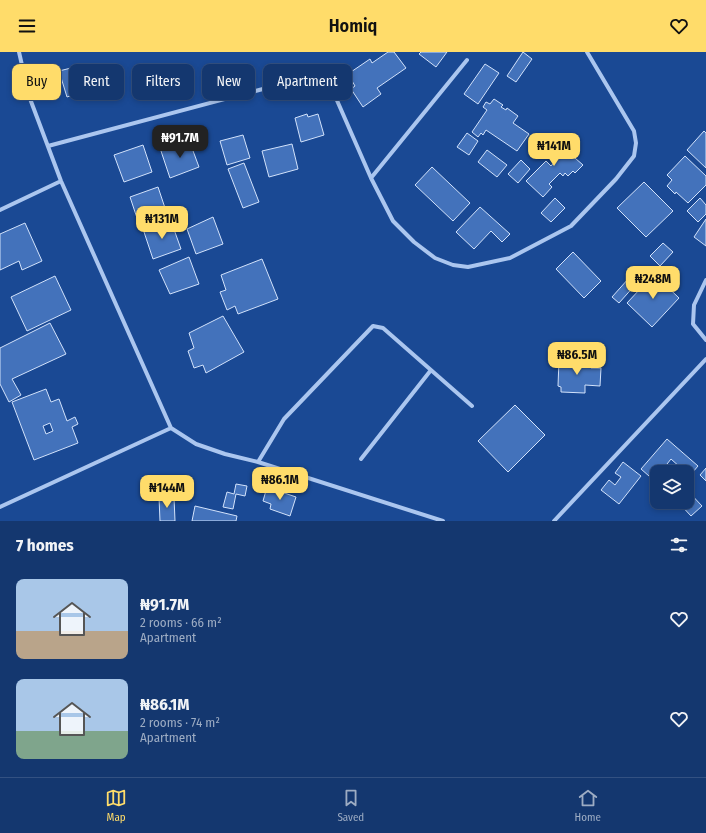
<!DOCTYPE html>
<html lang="en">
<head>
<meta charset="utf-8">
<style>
	body { margin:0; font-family:"Fira Sans Condensed",sans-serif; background:#1d3f74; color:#f1f3f6; height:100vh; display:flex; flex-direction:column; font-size:15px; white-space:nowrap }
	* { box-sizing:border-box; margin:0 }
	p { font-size:13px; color:#9dacc3 }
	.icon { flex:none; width:22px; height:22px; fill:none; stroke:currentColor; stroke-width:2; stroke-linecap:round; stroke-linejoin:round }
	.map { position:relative; height:469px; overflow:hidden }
	.side { display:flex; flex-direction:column; background:#14376f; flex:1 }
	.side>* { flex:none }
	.hud { position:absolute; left:12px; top:12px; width:400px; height:36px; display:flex; gap:8px }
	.controls { position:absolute; left:650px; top:413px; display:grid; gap:8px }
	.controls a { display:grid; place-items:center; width:44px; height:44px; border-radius:8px; background:#14376f; box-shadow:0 2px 6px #0003,0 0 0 1px #335182; font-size:20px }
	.price { position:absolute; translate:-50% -34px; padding:0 9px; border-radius:8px; background:#ffdc6a; color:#111; font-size:13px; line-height:26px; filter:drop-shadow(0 1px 2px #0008) }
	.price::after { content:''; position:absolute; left:50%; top:24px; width:12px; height:9px; margin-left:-6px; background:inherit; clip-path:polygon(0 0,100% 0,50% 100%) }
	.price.current { background:#222; color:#fff }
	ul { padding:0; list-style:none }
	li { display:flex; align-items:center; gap:12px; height:100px; padding:0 16px }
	li span { display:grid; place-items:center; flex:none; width:112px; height:80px; border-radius:8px; color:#555 }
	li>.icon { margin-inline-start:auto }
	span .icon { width:48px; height:48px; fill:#fffc; stroke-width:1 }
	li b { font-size:17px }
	h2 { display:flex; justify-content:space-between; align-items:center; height:48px; padding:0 16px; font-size:17px }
	.pill { padding:0 14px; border-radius:8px; background:#14376f; box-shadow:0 2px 6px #0003,0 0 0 1px #335182; font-size:14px; line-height:36px }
	.pill.current { background:#ffdc6a; color:#111 }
	header { display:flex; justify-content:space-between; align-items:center; height:52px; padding:0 16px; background:#ffdc6a; color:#111; font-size:18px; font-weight:600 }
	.tab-bar { display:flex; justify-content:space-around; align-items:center; height:56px; border-top:1px solid #335182; background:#14376f; font-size:11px; color:#9dacc3 }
	.tab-bar a { display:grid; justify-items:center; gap:2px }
	.tab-bar .current { color:#ffdc6a }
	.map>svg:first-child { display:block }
</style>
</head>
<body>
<header><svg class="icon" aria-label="menu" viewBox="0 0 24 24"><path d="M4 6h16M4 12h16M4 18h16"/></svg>Homiq<svg class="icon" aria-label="heart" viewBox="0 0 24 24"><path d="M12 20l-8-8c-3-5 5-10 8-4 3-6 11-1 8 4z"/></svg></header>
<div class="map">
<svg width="706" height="469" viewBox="0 0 706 469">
	<rect width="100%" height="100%" fill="#1a4994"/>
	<path fill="#4372bb" stroke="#d2e2fb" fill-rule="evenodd" d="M388 0H394L406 16 377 36 381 42 363 55 351 37 355 34 348 22 370 7 372 11Z
		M421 0H447L436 15 419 2Z
		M523 0 532 7 516 30 507 24Z
		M485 12 499 21 478 52 464 42Z
		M71 16 79 41 67 45 59 19Z
		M494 47 503 53 501 55 506 58 507 56 518 64 513 71 529 82 517 99 486 78 483 83 481 81 478 85 472 80 487 58 483 55 486 50 490 52Z
		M307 62 308 65 318 62 324 83 301 90 295 66Z
		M704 79 706 81V116L687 98Z
		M467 81 478 89 469 103 457 95Z
		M243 83 250 106 227 113 220 89Z
		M552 84 573 103 575 101 578 103 575 106 583 113 575 121 573 119 568 124 565 121 563 124 560 121 549 132 552 135 543 145 526 129 546 109 551 114 556 108 542 95Z
		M189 88 199 115 170 126 161 99Z
		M292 92 298 117 269 125 262 99Z
		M143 93 152 120 124 130 114 103Z
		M487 98 507 113 497 125 478 110Z
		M685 104 706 124V133L688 151 676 140 675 142 667 134 672 128 667 123Z
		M521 108 530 117 518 131 508 122Z
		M244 111 259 150 243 156 228 117Z
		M432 115 470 151 453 169 415 133Z
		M644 130 673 159 646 185 617 156Z
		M158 135 167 162 139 172 130 145Z
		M555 146 565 156 551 170 541 161Z
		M700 146 706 153V162L698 170 687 159Z
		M480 155 510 182 502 190 491 179 474 197 456 180Z
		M213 165 223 192 196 202 187 177Z
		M706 167V194L694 185Z
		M171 169 181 197 153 207 144 180Z
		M25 171 42 209 22 218 19 209 0 218V182Z
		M663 191 673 200 660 214 650 204Z
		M573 200 601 229 584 246 556 217Z
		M189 205 199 232 170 242 159 218Z
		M262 207 278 247 238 262 235 254 227 258 220 240 226 238 221 223Z
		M654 222 679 246 652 275 627 251Z
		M55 224 71 258 27 279 11 245Z
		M629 226 636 232 619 251 612 245Z
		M223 264 244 300 206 321 203 313 194 316 188 299 194 296 189 281Z
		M50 271 66 302 12 327 21 343 9 350 0 332V296Z
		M559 308 591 309V316H601L600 334 585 333V341L561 340V335L558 334Z
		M46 337 51 350 59 347 67 369 75 365 78 372 72 375 78 391 34 408 12 350ZM50 371 53 379 46 382 43 374Z
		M515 353 545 383 508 420 478 389Z
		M667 387 698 414 687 427V420H678L681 416 671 407 663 417 666 420H657V431L641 417Z
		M623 410 641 424 619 452 601 438 609 428 615 433 621 425 615 421Z
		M706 416V429L700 423Z
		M236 432 247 434 245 444 236 442 233 457 223 455 227 440 234 442Z
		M267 435 296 445 290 464 270 457 271 452 263 449Z
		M687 438 702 454 691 464 678 450H687Z
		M159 445H174L175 469H160Z
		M195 454 237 464 236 469H192Z"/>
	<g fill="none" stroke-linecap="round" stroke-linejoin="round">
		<path stroke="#abc6ef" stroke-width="4" d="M19 0 29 44 61 129 171 376 196 392 225 402 258 410 443 469
			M48 94 308 25 322 28 332 37 371 126 393 169 414 190 435 206 453 213 468 215 510 206 571 174 616 127 634 104 636 91 634 79 587 0
			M371 126 467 8
			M0 158 61 129
			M706 228 694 253 693 272 706 288
			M361 407 431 318
			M258 410 284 367 373 274 383 276 472 354
			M0 455 171 376
			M554 469 706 307"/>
	</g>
</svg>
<div class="controls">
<a><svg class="icon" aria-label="layers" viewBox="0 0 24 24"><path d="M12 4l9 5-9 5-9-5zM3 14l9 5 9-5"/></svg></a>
</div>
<b class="price current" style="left:180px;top:107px">₦91.7M</b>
<b class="price" style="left:554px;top:115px">₦141M</b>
<b class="price" style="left:162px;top:188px">₦131M</b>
<b class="price" style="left:653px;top:248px">₦248M</b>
<b class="price" style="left:577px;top:324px">₦86.5M</b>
<b class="price" style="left:280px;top:449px">₦86.1M</b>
<b class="price" style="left:167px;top:457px">₦144M</b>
<div class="hud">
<a class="pill current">Buy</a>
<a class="pill">Rent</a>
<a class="pill">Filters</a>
<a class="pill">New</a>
<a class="pill">Apartment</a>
</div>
</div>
<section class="side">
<h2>7 homes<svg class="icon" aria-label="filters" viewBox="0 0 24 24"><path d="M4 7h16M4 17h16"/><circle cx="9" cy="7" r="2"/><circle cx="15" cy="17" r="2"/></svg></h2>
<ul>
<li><span style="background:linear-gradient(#a9c7e8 65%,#b9a48a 0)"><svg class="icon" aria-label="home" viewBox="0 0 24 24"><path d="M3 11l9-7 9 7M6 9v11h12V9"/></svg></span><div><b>₦91.7M</b><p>2 rooms · 66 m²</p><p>Apartment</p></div><svg class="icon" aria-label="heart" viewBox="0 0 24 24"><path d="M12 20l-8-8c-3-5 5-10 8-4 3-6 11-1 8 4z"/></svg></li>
<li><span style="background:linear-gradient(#a9c7e8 65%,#7fa58c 0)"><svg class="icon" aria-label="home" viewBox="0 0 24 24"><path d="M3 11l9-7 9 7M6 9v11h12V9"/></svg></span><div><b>₦86.1M</b><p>2 rooms · 74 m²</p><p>Apartment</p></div><svg class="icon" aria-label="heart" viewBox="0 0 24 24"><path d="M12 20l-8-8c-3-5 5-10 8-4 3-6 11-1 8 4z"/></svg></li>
</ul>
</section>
<nav class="tab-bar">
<a class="current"><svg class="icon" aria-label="map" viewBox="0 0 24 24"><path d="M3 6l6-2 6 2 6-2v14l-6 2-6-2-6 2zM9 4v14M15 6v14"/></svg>Map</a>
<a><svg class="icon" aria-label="saved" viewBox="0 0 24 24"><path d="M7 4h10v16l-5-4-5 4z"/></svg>Saved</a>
<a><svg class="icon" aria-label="home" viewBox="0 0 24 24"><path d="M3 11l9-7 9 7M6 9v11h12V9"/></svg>Home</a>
</nav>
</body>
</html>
